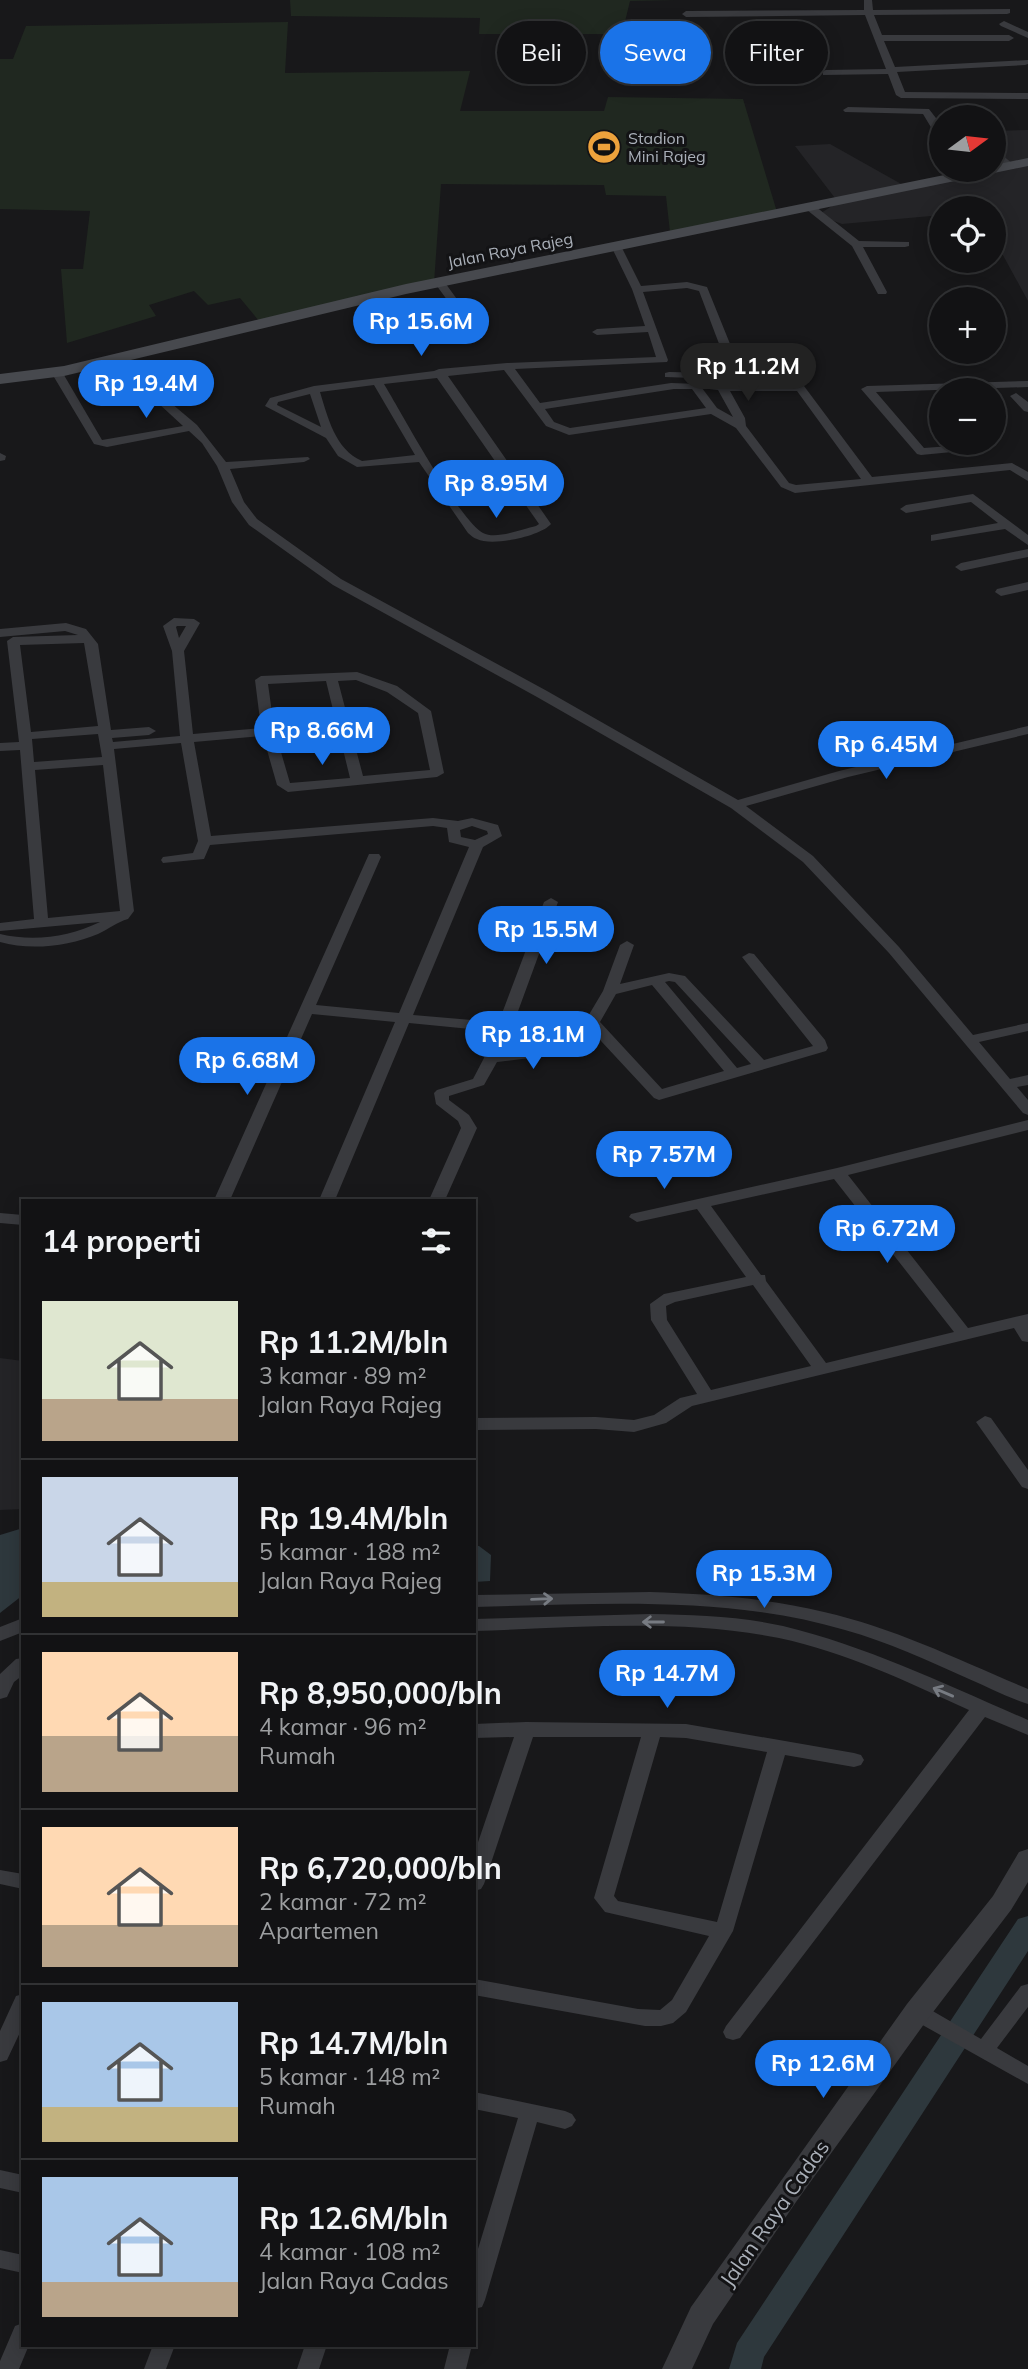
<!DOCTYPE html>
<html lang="id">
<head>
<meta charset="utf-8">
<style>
	body { margin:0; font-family:Mulish,sans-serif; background:#1f2022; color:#f1f3f6; height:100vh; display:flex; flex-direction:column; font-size:26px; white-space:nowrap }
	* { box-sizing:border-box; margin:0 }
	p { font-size:23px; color:#9c9ea0 }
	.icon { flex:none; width:38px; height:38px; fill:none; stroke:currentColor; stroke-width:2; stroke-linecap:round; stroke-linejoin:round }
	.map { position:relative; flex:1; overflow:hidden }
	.details { position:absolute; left:21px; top:1199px; width:455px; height:1148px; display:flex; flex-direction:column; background:#121214; border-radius:0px; box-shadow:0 4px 18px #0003,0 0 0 2px #313234 }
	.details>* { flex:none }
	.hud { position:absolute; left:497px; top:21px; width:425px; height:63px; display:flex; gap:14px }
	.needle { width:46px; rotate:75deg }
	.buttons { position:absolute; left:929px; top:105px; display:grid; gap:14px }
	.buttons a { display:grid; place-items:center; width:77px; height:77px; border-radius:50%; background:#121214; box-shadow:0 4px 18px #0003,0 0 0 2px #313234; font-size:35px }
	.price { position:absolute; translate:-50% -60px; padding:0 16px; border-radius:24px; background:#1a73e8; color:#fff; font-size:23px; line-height:46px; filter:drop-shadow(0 2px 4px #0008) }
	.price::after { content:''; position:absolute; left:50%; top:42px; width:21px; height:16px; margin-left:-10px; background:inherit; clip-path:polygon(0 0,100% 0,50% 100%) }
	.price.on { background:#222; color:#fff }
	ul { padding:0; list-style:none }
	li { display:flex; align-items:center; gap:21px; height:175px; padding:0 21px }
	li+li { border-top:2px solid #313234 }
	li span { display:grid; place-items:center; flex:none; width:196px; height:140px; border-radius:0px; color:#555 }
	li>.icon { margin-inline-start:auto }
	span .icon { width:84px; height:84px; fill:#fffc; stroke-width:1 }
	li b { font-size:30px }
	h2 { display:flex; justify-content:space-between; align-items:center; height:84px; padding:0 21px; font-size:30px }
	.chip { padding:0 24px; border-radius:32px; background:#121214; box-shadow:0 4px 18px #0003,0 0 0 2px #313234; font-size:24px; line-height:63px }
	.chip.on { background:#1a73e8; color:#fff }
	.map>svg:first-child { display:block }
</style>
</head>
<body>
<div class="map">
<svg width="1028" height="2369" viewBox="0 0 1028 2369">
	<rect width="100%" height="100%" fill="#18181a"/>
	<path fill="#242427" d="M1028 130V301L999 248 994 246V208H942L941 220 931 216 842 224 818 215 838 202 795 146 830 144 903 185 976 170H994L1007 163 994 150V131Z
		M0 1358 23 1361V1509L0 1510Z"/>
	<path fill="#202820" d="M290 0H676L630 1 622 34H479L480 18 291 16Z
		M288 22 285 73 470 71 460 111H604L608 97 743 99 777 212 670 232 666 196 606 195 604 185 441 184 434 283 259 321 240 298 208 305 194 291 149 305 156 316 67 343 61 269H83L90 211 0 209V59H13L26 26Z"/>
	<path fill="#2e383d" d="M23 1528V1595L0 1613V1535Z
		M474 1546H479L491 1555 490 1581 474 1582Z"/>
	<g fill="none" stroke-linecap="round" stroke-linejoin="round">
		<path fill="#2e383d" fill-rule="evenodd" d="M1028 1916V1951L764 2357 761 2369H729L737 2343 1018 1919Z"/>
		<path fill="#393a3e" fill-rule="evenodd" d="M864 0H872L873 10 1010 9V13L1007 14 874 15 882 35H1009L1014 38 1009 41H884L895 67 1028 60V64L1025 65 897 72 905 92 1028 93V99L901 98 896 95 888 74 823 75V71L826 70 886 69 865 15 686 17 682 14 686 11 864 10Z
			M1004 21 1028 32V38L1001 26 999 24Z
			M848 107 929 109 942 126V133L932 129 923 114 845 112 843 110Z
			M994 148 1014 165V169H1008L994 156Z
			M807 206H815L859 241 909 242V246L905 247H863L887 292 886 294H878L852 246 807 210Z
			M617 245 622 248 641 286 687 282 707 287 741 371 722 379 665 377V373L669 372 721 373 729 370 699 291 687 288 643 292 668 360 667 362 515 369 540 403 671 383 699 384 717 408 733 417 718 390 709 389V385H800L804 386 872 477 1012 463 1028 472V481L1010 470 795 493 781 487 736 428 711 414 569 435 546 426 504 370 448 376 551 524C541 536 492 547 477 539 473 538 471 535 468 533L419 462 357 467 338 456 326 438 265 406 270 398 314 386 434 371 439 369 507 363 656 357 648 332 597 335 592 332 597 329 645 326 632 289 612 248ZM437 378 539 524 536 526C522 529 496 540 483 533 459 520 401 412 384 384ZM374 385 415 455 362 461C335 449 328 418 320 392ZM674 389H692L706 408 570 428 554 422 545 409ZM730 391H797L861 479 796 485 789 483 746 426 745 418ZM310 394 321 427 277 405 278 402Z
			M435 280H443L470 317 469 319H461L434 282Z
			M109 358 165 398 197 425 226 462 308 457 310 459 304 462 230 469 244 502 257 519 341 579 547 691 738 800 839 771 1028 726V734L848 777 746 806 813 856 899 947 973 1035 1028 1023V1031L979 1042 1010 1079 1028 1075V1085L1017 1087 1028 1100V1115L1023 1113 889 953 803 862 731 808 537 697 333 585 249 525 232 502 217 466 202 443 189 431 107 447 94 444 51 372 53 370H61L102 440 183 426 157 402 105 363 104 361Z
			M1028 381V387L876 392 924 448 990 443 987 448 983 449 921 455 917 454 861 389 867 386Z
			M1016 393 1028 402V412L1024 411 1010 396Z
			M0 453 6 456 5 460 0 461Z
			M973 494 1028 535V545L1005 529 931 541V535L998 523 971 502 906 513 900 509 906 505Z
			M1028 549V557L961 571 955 567 961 563Z
			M1028 582V590L1001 596 995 592 997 589Z
			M174 618 194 619 200 623 184 651 193 734 261 728 255 680 261 676 357 672 397 686 431 711 444 773 437 777 288 792 277 785 263 736 194 742 211 836 433 818 458 821 472 818 498 825 502 836 483 847 413 1015 495 1022 501 1016 544 902 551 898 558 902 517 1014 587 1018 603 991 620 945 627 941 634 945 620 984 669 973 685 976 764 1060 813 1046 742 957 749 953 754 954 825 1040 828 1048 826 1051 659 1100 654 1098 588 1027 512 1023 506 1028 501 1052 570 1045 577 1049 570 1053 497 1062 484 1085 449 1096V1100L469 1115 477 1128 445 1200H429L461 1128 458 1121 436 1104 434 1093 437 1090 473 1079 484 1058 491 1031 409 1023 335 1200H319L395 1022 312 1014 230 1200H214L369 854H379L381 857 316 1005 399 1013 469 847 449 842 447 828 433 826 210 845 204 859 163 863 161 860 163 857 193 853 198 841 181 743 114 749 134 911 128 919C117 922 109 929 98 934 69 946 31 951 0 942V934C34 942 69 937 100 922L0 931V923L34 919 20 750 0 751V743L19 742 7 641 13 637 78 635 65 631 0 637V629L66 623 86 629 98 644 111 730 149 727 156 731 149 735 112 738 113 742 180 736 172 651 163 626ZM177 626H186L179 638 176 627ZM84 643 98 726 31 732 20 645ZM356 680 387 692 418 713 430 770 363 776 338 681ZM326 681 336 722 274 727 268 684ZM338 729 350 778 290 783 276 735ZM98 734 102 757 34 762 32 739ZM103 765 120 911 48 918 35 770ZM472 826 487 831 488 834 475 840 461 837 460 830ZM669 981 675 982 751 1064 737 1068 665 982ZM652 985 724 1071 662 1089 600 1022 616 994Z
			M1028 1120V1130L848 1175 968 1328 1028 1314V1342L1022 1341 1014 1328 692 1406 666 1423 634 1432 596 1429 474 1430V1418L596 1417 634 1420 654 1415 680 1398 697 1394 651 1320 650 1304 664 1294 746 1277 697 1209 637 1222 629 1217 631 1214 837 1168ZM834 1179 954 1332 826 1363 766 1281 765 1275H761L711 1206ZM753 1285 811 1366 711 1390 667 1320 666 1306 675 1302Z
			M0 1213 23 1215V1225L0 1223Z
			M985 1416 991 1418 1028 1470V1489L1022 1487 976 1422Z
			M650 1592C709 1594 767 1598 824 1612 895 1628 961 1661 1028 1689V1704C1008 1698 988 1687 969 1679 929 1661 888 1642 845 1630 726 1595 597 1604 474 1607V1595Z
			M650 1614C694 1615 739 1616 783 1626 869 1647 947 1685 1028 1720V1735L985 1717 740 2038 733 2040 726 2038 723 2032 726 2026 969 1710C908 1682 845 1652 779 1638 679 1618 575 1628 474 1631V1619Z
			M23 1618V1632L0 1641V1627Z
			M23 1658V1675L14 1682 7 1697 0 1699V1674L16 1659Z
			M526 1722 686 1724 854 1753 861 1755 864 1760 861 1765 854 1767 785 1755 733 1931 686 2012 673 2023 661 2026H645L474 1995V1979L638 2009 660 2010 672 2000 709 1936 605 1912 594 1898 641 1737H533L484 1884 481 1889 474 1891V1854L514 1737 474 1738V1724ZM660 1737 686 1738 767 1752 717 1922 618 1901 614 1896Z
			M0 1870 23 1874V1889L0 1884Z
			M1028 1984V2007L997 2048 1028 2066V2084L910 2018 907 2012 910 2006 917 2004 924 2006 981 2039 1021 1986Z
			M23 1994V2026L7 2060 0 2062V2031L16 1996Z
			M474 2092 565 2111 572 2114 576 2120 572 2126 565 2129 537 2122 485 2300 482 2307 474 2309V2262L518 2118 474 2109Z
			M0 2170 23 2175V2193L0 2188Z
			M0 2250 23 2255V2273L0 2268Z
			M23 2323V2345H29L19 2369H0V2361L15 2326Z
			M153 2345H175L166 2369H144Z
			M305 2345H327L319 2369H297Z
			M450 2345H472L466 2369H444Z"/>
		<path fill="#393a3e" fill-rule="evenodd" d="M1028 1849V1882L1011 1910 927 2020 796 2202 713 2324 692 2369H662L691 2307 907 2004 993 1896 1019 1852Z"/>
		<path fill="#47494e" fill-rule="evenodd" d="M1028 158V166L406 294 64 376 0 384V374L64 366 406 284 969 170H994V165Z"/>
	</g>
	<defs><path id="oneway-shaft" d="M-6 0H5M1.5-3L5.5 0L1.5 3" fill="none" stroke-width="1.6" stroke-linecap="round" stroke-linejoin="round" transform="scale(1.75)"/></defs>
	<g stroke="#777b82">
		<use href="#oneway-shaft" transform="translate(542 1599) rotate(-2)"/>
		<use href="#oneway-shaft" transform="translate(653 1622) rotate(180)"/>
		<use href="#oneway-shaft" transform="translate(943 1692) rotate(-157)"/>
	</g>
	<defs>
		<g id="stadium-disc" transform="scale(1.75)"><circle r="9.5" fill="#eda23c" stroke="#131315"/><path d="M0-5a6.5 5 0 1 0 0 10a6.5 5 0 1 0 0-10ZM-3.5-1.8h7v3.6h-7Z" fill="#111"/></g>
	</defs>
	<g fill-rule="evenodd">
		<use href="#stadium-disc" x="604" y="147"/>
	</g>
	<g text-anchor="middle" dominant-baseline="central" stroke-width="6" stroke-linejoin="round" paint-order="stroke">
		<g font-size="16" fill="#aab0b9" stroke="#131315" text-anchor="start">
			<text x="628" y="138">Stadion<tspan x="628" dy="18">Mini Rajeg</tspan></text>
		</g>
		<g font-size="16" fill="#aab0b9" stroke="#131315">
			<text transform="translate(510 250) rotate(-11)">Jalan Raya Rajeg</text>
		</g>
		<g font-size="21" fill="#aab0b9" stroke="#131315">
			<text transform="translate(774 2213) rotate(-55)">Jalan Raya Cadas</text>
		</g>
	</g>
</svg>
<div class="buttons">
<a><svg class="needle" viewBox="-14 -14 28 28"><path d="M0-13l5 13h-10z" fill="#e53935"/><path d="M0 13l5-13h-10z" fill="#9c9ea0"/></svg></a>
<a><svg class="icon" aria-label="locate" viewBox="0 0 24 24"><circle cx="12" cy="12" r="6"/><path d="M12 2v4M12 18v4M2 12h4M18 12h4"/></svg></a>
<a>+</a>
<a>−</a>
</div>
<b class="price" style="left:421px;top:358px">Rp 15.6M</b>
<b class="price on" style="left:748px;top:403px">Rp 11.2M</b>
<b class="price" style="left:146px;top:420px">Rp 19.4M</b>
<b class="price" style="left:496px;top:520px">Rp 8.95M</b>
<b class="price" style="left:322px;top:767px">Rp 8.66M</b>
<b class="price" style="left:886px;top:781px">Rp 6.45M</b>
<b class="price" style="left:546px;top:966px">Rp 15.5M</b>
<b class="price" style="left:533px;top:1071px">Rp 18.1M</b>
<b class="price" style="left:247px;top:1097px">Rp 6.68M</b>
<b class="price" style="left:664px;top:1191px">Rp 7.57M</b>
<b class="price" style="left:887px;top:1265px">Rp 6.72M</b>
<b class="price" style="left:764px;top:1610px">Rp 15.3M</b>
<b class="price" style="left:667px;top:1710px">Rp 14.7M</b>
<b class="price" style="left:823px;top:2100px">Rp 12.6M</b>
<div class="hud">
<a class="chip">Beli</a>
<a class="chip on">Sewa</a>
<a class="chip">Filter</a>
</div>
<section class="details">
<h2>14 properti<svg class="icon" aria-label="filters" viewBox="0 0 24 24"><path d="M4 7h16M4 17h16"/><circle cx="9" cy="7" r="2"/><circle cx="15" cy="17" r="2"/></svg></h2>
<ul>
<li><span style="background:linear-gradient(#dfe7d0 70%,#b9a48a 0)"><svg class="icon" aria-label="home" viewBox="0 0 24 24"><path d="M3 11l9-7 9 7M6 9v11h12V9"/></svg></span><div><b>Rp 11.2M/bln</b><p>3 kamar · 89 m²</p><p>Jalan Raya Rajeg</p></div></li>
<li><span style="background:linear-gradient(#c9d6e8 75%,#c2b280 0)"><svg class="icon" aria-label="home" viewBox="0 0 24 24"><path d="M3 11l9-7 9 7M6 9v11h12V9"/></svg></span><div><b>Rp 19.4M/bln</b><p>5 kamar · 188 m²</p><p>Jalan Raya Rajeg</p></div></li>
<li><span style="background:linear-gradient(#ffd9b3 60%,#b9a48a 0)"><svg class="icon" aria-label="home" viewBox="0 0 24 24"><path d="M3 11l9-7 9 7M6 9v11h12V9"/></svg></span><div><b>Rp 8,950,000/bln</b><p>4 kamar · 96 m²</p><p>Rumah</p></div></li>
<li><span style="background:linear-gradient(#ffd9b3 70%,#b9a48a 0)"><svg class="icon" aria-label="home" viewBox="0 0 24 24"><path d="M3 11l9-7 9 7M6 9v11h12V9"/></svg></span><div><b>Rp 6,720,000/bln</b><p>2 kamar · 72 m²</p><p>Apartemen</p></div></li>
<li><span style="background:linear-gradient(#a9c7e8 75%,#c2b280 0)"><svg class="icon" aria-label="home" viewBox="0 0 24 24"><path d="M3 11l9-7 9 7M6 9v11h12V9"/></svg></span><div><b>Rp 14.7M/bln</b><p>5 kamar · 148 m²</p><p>Rumah</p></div></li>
<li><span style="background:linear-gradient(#a9c7e8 75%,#b9a48a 0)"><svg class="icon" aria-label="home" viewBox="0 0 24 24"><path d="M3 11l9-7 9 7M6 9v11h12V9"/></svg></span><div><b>Rp 12.6M/bln</b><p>4 kamar · 108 m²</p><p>Jalan Raya Cadas</p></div></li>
</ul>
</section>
</div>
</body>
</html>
